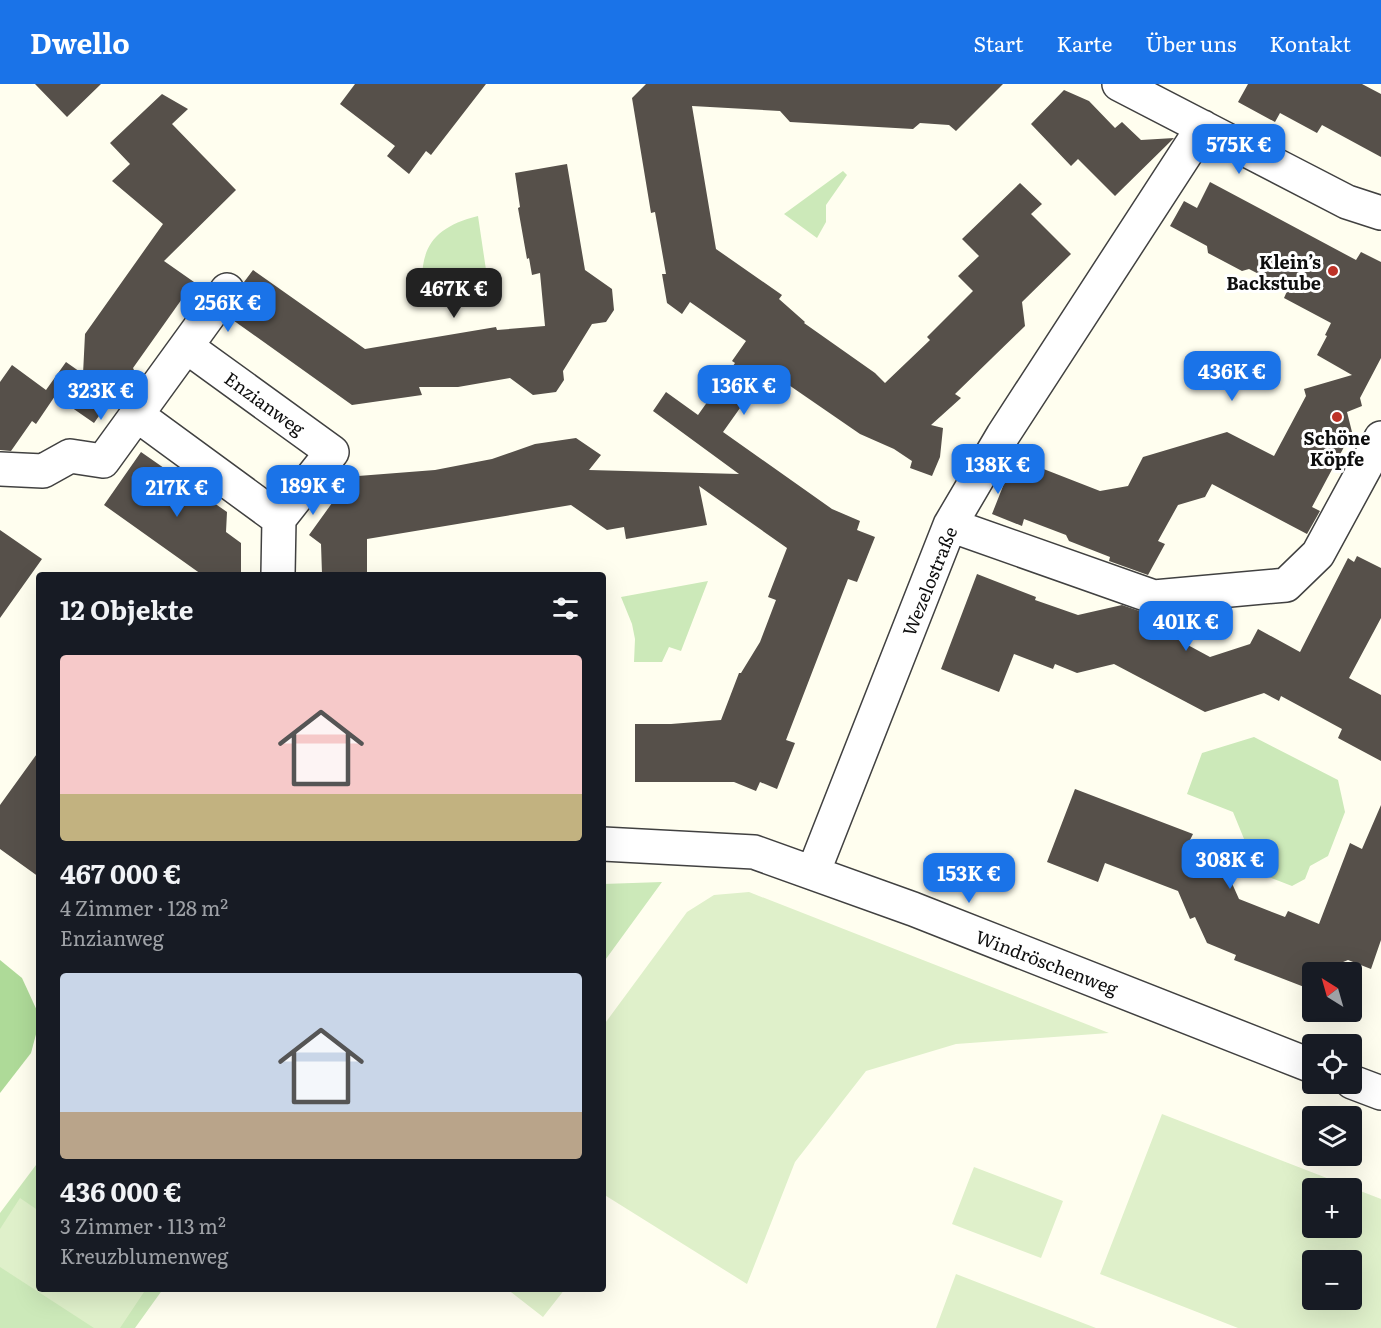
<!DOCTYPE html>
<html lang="de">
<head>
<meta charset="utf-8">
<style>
	body { margin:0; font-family:Literata,serif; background:#20242c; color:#f1f3f6; height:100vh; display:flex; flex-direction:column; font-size:22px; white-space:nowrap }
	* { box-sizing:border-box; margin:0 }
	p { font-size:20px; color:#9ea1a6 }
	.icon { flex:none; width:33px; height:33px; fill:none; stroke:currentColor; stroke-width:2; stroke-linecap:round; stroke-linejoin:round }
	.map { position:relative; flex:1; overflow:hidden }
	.details { position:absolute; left:36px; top:488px; width:570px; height:720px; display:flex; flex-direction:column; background:#171b24; border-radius:6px; box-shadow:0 6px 24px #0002 }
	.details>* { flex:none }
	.needle { width:39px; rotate:323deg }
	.fabs { position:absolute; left:1302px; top:878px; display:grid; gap:12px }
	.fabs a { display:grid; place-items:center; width:60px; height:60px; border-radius:6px; background:#171b24; box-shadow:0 6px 24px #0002; font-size:30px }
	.price { position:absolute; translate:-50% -51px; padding:0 14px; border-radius:12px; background:#1a73e8; color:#fff; font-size:20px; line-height:39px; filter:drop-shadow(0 2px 3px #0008) }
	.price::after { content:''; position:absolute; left:50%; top:36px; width:18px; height:14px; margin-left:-9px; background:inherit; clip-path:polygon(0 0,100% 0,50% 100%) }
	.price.active { background:#222; color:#fff }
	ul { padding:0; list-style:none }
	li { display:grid; align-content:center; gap:12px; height:318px; padding:0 24px }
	li span { display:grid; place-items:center; height:186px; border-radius:6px; color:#555 }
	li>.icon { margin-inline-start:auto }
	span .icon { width:108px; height:108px; fill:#fffc; stroke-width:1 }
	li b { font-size:26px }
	h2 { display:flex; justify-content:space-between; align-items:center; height:72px; padding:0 24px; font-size:26px }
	header { display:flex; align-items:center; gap:36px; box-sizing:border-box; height:84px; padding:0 30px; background:#1a73e8; color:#fff }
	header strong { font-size:28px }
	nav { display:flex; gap:33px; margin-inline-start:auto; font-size:21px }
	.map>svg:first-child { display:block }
</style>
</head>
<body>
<header>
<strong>Dwello</strong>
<nav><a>Start</a><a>Karte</a><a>Über uns</a><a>Kontakt</a></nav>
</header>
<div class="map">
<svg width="1381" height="1244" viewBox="0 0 1381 1244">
	<rect width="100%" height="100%" fill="#fffeef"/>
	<path fill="#cce9b9" d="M843 87 847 91 826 121V138L817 154 784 130Z
		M478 132 489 206 424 217C417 169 429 144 478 132Z
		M708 497 681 567 669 563 662 578H634L635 555 632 540 621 513Z
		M1254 653 1338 696 1345 728 1328 772 1310 782 1305 795 1292 802 1258 789 1233 728 1187 710 1202 669Z
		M662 798 603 879V800Z
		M39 1077V1204L163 1205 135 1244H0V1129Z"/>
	<path fill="#aeda98" d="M0 876 22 894 39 931V939L31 969 0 1009Z"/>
	<path fill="#dff0ca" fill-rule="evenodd" d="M749 808 1109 949 956 960 866 987 795 1078 747 1200 603 1110V942L687 828 714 811Z
		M1162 1030 1381 1115V1244H1238L1100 1190ZM1312 1104H1352V1143H1312ZM1312 1176H1352V1215H1312Z
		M974 1083 1063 1117 1041 1174 952 1140Z
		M20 1114 39 1127V1204L146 1205 120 1244H94L0 1183V1145Z
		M956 1190 1096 1244H936Z
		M507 1205H565L543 1233Z"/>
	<path fill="#56504a" d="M35 0H101L67 33Z
		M355 0H486L431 71 426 67 409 90 387 72 395 62 340 20Z
		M646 0H1003L956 47 949 41 920 39 913 45 790 38 780 27 692 22 716 165 782 211 779 215 805 238 804 239 875 289 885 299 930 256 927 253 973 207 958 192 979 172 962 155 1020 99 1042 120 1031 130 1071 170 1022 218 1025 242 955 310 961 314 931 341 943 344 940 373 932 392 910 384 912 377 894 365 860 350 767 286 723 348 832 425 860 437 857 446 875 453 857 498 848 495 786 656 795 659 777 705 760 698 756 707 734 698H635V640H671L721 636 739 589H741L760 558 776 516 768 513 787 464 699 402 707 441 626 455 624 443 607 446 571 421 367 455V490H322L321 460 309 451 345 401 359 398 358 392 435 386 492 375 535 360 576 354 601 371 589 386 739 390 653 327 666 308 698 331 735 279 732 277 746 257 690 218 682 230 667 219 662 190H666L655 128 651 129 632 14Z
		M1248 0H1362L1381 10V73L1322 41 1317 49 1280 29 1275 38 1238 18Z
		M1064 6 1089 17 1115 44 1122 38 1141 56 1174 54 1115 112 1078 75 1071 82 1031 40Z
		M162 10 188 25 172 40 236 106 164 177 194 198 133 284 134 286 115 313 113 312 94 339 55 312 36 340 32 337 11 367 0 366V298L12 281 46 306 66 278 83 290 85 250 163 140 112 97 130 80 110 59Z
		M567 80 585 186 612 205 614 226 606 238 592 240 563 287 564 296 556 308 533 311 510 294 458 303H419L422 311 352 321 230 234 242 216 246 207 244 198 253 186 365 265 496 243 497 246 545 242 540 189 532 191 529 174 527 175 518 124 520 123 515 89Z
		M1210 98 1356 176 1361 168 1381 178V274L1360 314 1362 322 1347 328 1352 348 1312 423 1320 427 1307 450 1212 400 1205 413 1178 421 1158 457 1165 460 1148 491 1109 477 1110 473 1069 457 1066 451 1024 435 1022 442 992 430 1009 387 1018 390 1023 377 1100 407 1128 402 1143 373 1227 348 1274 372 1306 312 1304 305 1352 291 1317 271 1327 252 1325 251 1331 239 1284 214 1288 205 1249 185 1242 187 1208 169 1207 162 1170 142 1184 117 1197 124Z
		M141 368 227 428 226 448 241 459V490H201L104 421Z
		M0 446 42 475 0 534Z
		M1357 472 1381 484V534L1349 594 1381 611V677L1338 654 1342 645 1281 612 1279 617 1264 609 1205 628 1114 580 1077 589 1055 580 1053 585 1014 570 999 608 941 585 977 490 1036 513 1035 516 1078 531 1122 521 1151 531 1147 539 1210 573 1250 560 1258 545 1300 568 1348 474 1354 478Z
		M39 667V793L0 765V721Z
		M1075 705 1193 750 1190 756 1217 766 1239 815 1285 833 1288 827 1319 840 1350 759 1362 765 1381 721V856L1371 885 1348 876 1326 885 1325 888H1312V906L1234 876 1236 871 1207 859 1195 833 1190 835 1178 807 1105 779 1098 798 1047 778Z"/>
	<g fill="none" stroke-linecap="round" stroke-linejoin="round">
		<g stroke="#414141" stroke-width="36">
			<path id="minor" d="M1119 0 1347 118 1381 129
				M187 263 332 368 279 435 278 490
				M137 331 279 435
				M0 385 43 387 70 372 103 377 227 206
				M950 441 1154 513 1286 501 1318 470 1381 354
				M603 760 754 768 913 825 1312 982
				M813 789 950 441 1003 351 1203 43
				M1352 998 1381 1009"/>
		</g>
		<use href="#minor" stroke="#fff" stroke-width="33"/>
	</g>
	<g fill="#bd3227" stroke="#fff" stroke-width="2">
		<circle cx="1333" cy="187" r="6"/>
		<circle cx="1337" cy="333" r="6"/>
	</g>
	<g text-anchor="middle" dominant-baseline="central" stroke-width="6" stroke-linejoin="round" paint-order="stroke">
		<g font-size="18" font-weight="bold" fill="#0e0e0e" stroke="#fff" text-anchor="end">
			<text x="1321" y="177">Klein’s<tspan x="1321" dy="21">Backstube</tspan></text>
			<text x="1337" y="353" text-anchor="middle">Schöne<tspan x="1337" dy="21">Köpfe</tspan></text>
		</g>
		<g font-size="18" fill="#0e0e0e" stroke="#fff">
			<text transform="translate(265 319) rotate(36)">Enzianweg</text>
			<text transform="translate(929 497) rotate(-68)">Wezelostraße</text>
			<text transform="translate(1047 878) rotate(21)">Windröschenweg</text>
		</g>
	</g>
</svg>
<div class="fabs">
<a><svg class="needle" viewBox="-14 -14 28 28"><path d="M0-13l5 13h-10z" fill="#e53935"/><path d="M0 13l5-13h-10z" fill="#9ea1a6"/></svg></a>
<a><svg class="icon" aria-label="locate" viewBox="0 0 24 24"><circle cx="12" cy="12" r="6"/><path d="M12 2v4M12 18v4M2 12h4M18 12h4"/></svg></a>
<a><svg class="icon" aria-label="layers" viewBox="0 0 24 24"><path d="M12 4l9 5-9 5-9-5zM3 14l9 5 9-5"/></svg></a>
<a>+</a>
<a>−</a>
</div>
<b class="price" style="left:1239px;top:91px">575K €</b>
<b class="price active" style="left:454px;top:235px">467K €</b>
<b class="price" style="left:228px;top:249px">256K €</b>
<b class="price" style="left:1232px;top:318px">436K €</b>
<b class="price" style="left:744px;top:332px">136K €</b>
<b class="price" style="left:101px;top:337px">323K €</b>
<b class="price" style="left:998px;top:411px">138K €</b>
<b class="price" style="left:313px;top:432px">189K €</b>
<b class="price" style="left:177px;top:434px">217K €</b>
<b class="price" style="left:1186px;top:568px">401K €</b>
<b class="price" style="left:1230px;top:806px">308K €</b>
<b class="price" style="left:969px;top:820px">153K €</b>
<section class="details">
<h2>12 Objekte<svg class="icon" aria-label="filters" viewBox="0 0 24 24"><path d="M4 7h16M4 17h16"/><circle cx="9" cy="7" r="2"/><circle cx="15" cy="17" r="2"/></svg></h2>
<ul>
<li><span style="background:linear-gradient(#f6c9c9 75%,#c2b280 0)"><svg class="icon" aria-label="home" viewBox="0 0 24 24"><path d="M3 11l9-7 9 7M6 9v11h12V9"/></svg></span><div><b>467 000 €</b><p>4 Zimmer · 128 m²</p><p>Enzianweg</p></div></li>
<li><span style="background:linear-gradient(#c9d6e8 75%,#b9a48a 0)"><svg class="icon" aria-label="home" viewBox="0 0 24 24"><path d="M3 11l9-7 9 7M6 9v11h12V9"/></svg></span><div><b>436 000 €</b><p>3 Zimmer · 113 m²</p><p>Kreuzblumenweg</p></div></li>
</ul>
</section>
</div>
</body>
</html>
